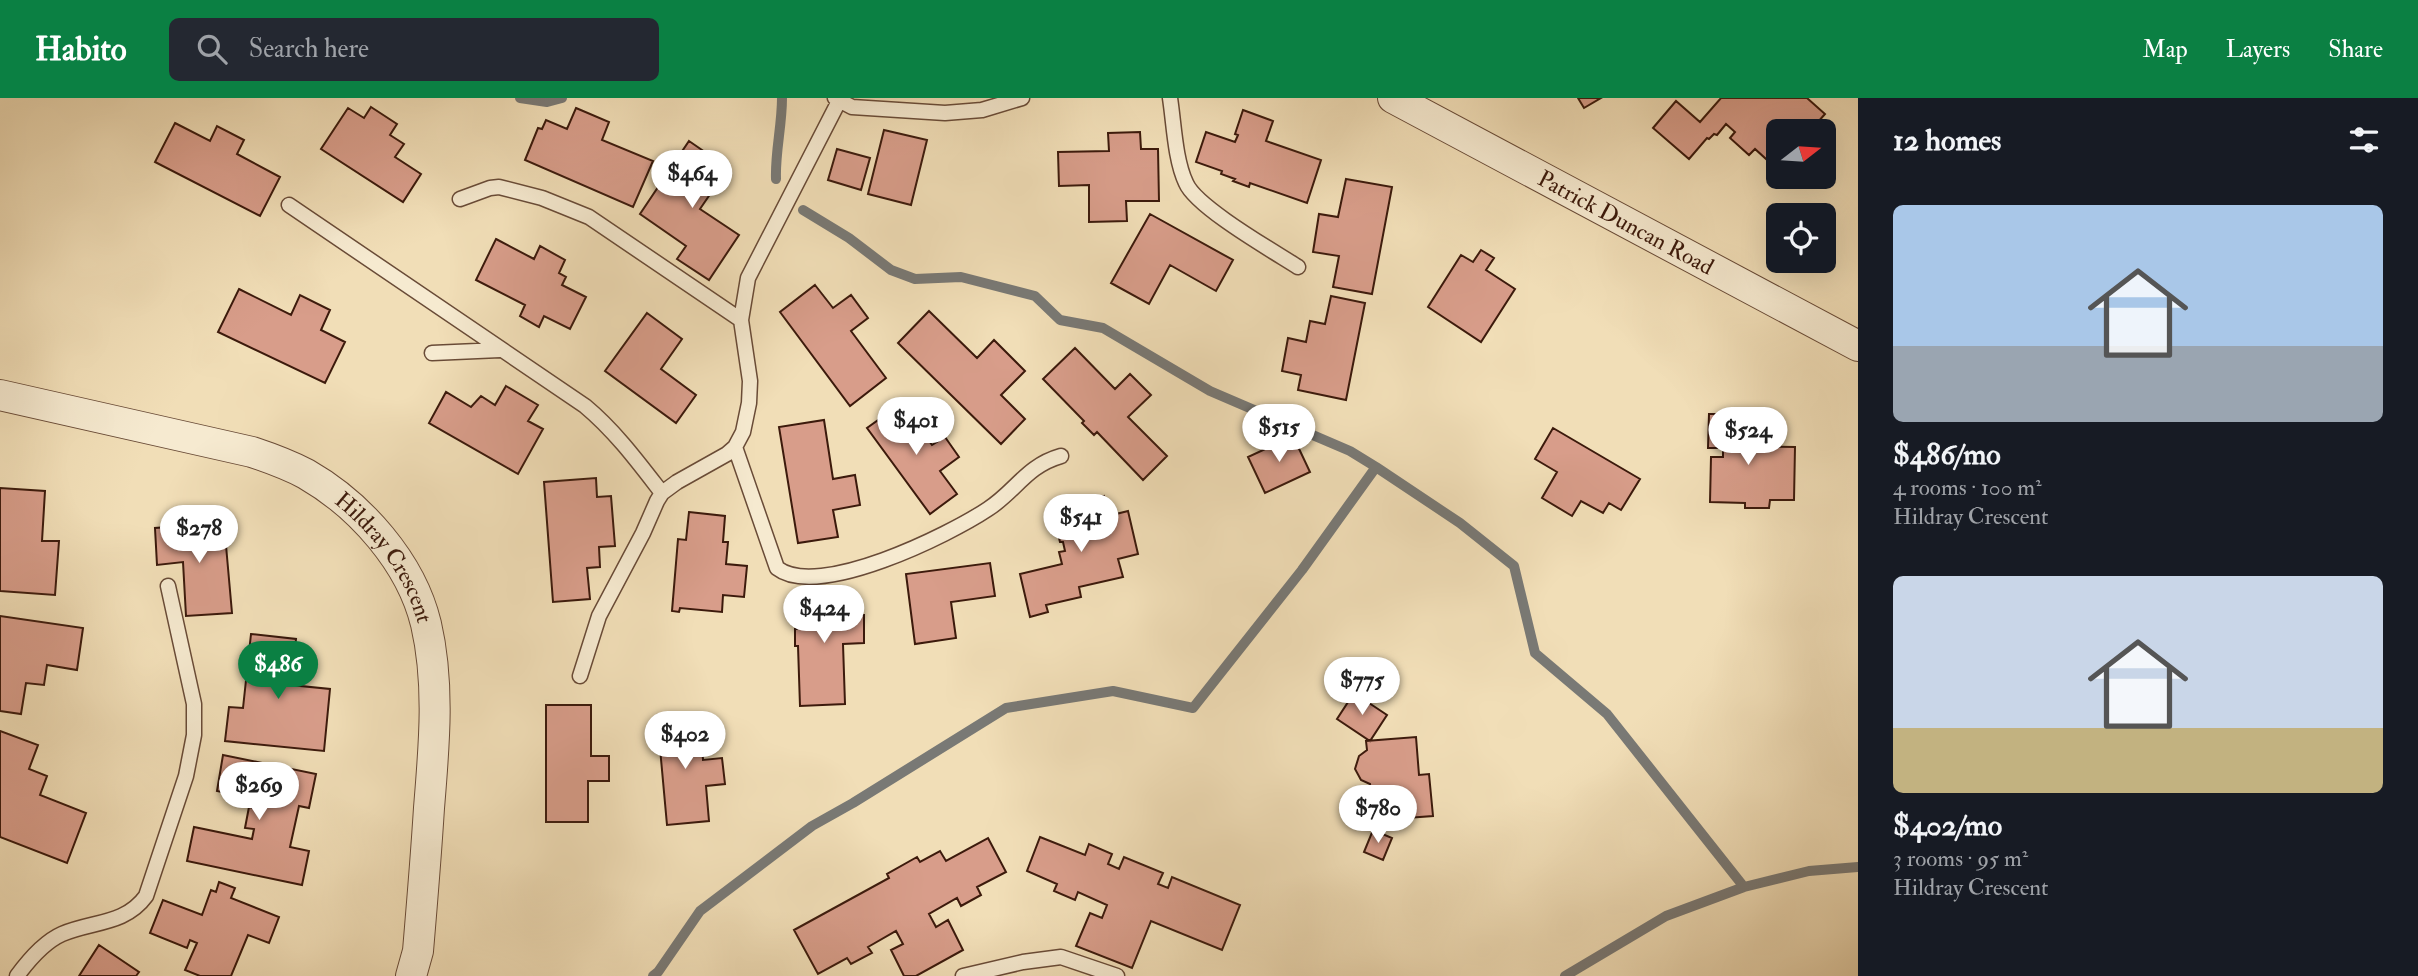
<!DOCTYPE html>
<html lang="en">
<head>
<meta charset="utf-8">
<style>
	body { margin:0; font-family:"IM FELL Double Pica",serif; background:#242831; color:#f1f3f6; height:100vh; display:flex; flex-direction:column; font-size:26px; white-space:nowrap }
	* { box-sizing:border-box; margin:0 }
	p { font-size:23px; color:#9ea1a6 }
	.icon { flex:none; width:38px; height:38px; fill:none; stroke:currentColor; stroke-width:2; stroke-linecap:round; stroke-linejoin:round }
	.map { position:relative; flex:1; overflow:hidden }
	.panel { display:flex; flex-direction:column; background:#171b24; width:560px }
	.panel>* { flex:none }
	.needle { width:46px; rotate:73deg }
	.fabs { position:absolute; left:1766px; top:21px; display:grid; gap:14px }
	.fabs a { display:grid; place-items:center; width:70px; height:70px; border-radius:10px; background:#171b24; box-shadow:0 7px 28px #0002; font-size:35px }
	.price { position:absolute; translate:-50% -60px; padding:0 16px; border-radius:24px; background:#fff; color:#222; font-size:23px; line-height:46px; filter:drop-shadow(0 2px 4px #0008) }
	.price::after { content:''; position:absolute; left:50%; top:42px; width:21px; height:16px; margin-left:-10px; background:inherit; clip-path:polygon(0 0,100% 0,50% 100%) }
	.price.on { background:#0b8043; color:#fff }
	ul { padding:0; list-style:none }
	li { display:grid; align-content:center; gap:14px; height:371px; padding:0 35px }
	li span { display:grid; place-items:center; height:217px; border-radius:10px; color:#555 }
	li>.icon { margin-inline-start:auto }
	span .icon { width:126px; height:126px; fill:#fffc; stroke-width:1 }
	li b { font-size:30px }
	h2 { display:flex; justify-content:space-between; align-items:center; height:84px; padding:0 35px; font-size:30px }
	header { display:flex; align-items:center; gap:42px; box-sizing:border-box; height:98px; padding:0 35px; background:#0b8043; color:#fff }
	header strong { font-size:33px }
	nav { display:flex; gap:38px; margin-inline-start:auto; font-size:24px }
	.search { width:490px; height:63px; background:#242831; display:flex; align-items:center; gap:18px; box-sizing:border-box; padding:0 24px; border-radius:10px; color:#9ea1a6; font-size:26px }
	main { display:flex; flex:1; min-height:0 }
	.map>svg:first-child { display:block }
</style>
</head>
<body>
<header>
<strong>Habito</strong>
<div class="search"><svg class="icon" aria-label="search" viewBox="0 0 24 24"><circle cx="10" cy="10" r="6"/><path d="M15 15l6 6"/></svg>Search here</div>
<nav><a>Map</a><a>Layers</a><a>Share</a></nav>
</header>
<main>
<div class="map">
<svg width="1858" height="878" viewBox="0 0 1858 878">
	<rect width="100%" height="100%" fill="#f1deb7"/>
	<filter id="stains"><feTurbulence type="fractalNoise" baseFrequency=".00286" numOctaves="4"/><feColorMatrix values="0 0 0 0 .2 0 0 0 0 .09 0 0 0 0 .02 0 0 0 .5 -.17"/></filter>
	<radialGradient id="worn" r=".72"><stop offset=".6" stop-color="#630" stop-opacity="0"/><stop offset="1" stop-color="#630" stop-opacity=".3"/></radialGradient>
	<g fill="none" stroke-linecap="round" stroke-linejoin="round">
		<path stroke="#797975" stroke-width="10" d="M520 0 547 4 562 0
			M776 81C775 54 782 28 782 0
			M803 112 849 140 891 172 915 181 961 179 1035 198 1060 222 1103 230 1210 293 1350 353 1376 369
			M653 878 658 874 700 813 812 728 853 705 1006 610 1113 593 1193 610 1302 472 1376 369 1460 425 1514 468 1535 555 1607 616 1744 789
			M1565 878 1666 818 1744 789 1809 773 1858 769"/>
	</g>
	<path fill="#d89d8a" stroke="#3c1a0c" stroke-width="2" d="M1578 0H1601L1584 10Z
		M1721 0H1807L1825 16 1810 33H1778V68L1776 70 1755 51 1749 57 1730 40 1735 34 1726 26 1717 37 1714 36 1709 41 1707 40 1689 61 1653 30 1676 3 1700 24Z
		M371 9 397 26 390 37 404 46 395 59 421 76 403 104 321 51 348 10 364 20Z
		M576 10 609 24 602 42 653 63 633 109 525 62 538 30 542 31 546 22 567 31Z
		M1243 12 1273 23 1266 43 1321 62 1307 105 1250 85 1249 89 1233 83 1235 81 1221 76 1222 73 1196 64 1206 34 1235 44 1238 37 1235 36Z
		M175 25 210 43 217 28 244 42 237 56 280 79 260 118 155 64Z
		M884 32 927 42 911 107 868 96Z
		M1140 34 1141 51H1158L1159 103H1126L1127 123 1089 124V87L1059 88 1058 54 1109 53 1108 35Z
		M689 43 728 70 700 111 739 137 709 182 677 161 686 148 640 116Z
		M837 51 870 60 861 92 828 82Z
		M1346 81 1392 89 1372 196 1333 189 1339 158 1313 154 1319 116 1338 119Z
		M1150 116 1233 162 1216 193 1170 167 1149 206 1111 185Z
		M496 141 534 161 540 148 565 162 559 175 566 179 562 187 586 199 570 231 544 218 539 229 520 218 525 207 476 182Z
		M1481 152 1494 160 1486 172 1515 191 1481 244 1428 209 1461 157 1473 164Z
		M815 187 833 210 851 197 868 220 851 233 886 280 850 308 780 214Z
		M239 191 291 217 300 197 330 212 321 232 345 244 325 285 218 234Z
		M1331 198 1365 205 1346 302 1298 292 1301 277 1282 273 1288 240 1306 244 1310 223 1325 226Z
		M929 213 977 260 994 242 1025 273 1001 297 1025 321 1001 346 898 245Z
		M647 215 682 241 661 271 696 297 676 325 605 273Z
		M1075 250 1115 291 1130 276 1151 297 1128 319 1167 358 1143 382 1097 334 1094 337 1082 325 1084 323 1043 281Z
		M506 288 538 307 528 323 543 331 518 376 429 325 446 294 471 309 481 298 495 307Z
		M902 305 932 347 945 339 959 359 940 373 957 396 930 416 867 330Z
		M1709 316H1741V348L1795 349 1794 402H1770L1769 410H1745V405L1710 404 1711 359H1723V350H1708Z
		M824 322 833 381 855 377 860 407 833 412 838 439 798 445 779 329Z
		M1553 330 1640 381 1621 412 1609 405 1603 415 1581 403 1572 418 1542 400 1557 374 1535 361Z
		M1293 338 1310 374 1265 395 1248 359Z
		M596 380 597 399 611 398 615 448 599 449 600 469 587 470 590 501 553 504 544 384Z
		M0 390 45 393 42 443H59L55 497 0 493Z
		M1104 398 1108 418 1128 413 1138 456 1118 461 1123 479 1079 489 1081 499 1046 507 1048 514 1030 519 1020 476 1062 466 1059 454 1065 453 1063 444H1060L1056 428 1060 427 1056 410Z
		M689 414 725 418 723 444H728L726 466 747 468 744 499 723 497 722 514 680 510 679 514 672 513 678 441 686 442Z
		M224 425 232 515 186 518 183 464 157 467 155 430Z
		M990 465 995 498 951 504 956 540 915 546 906 476Z
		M840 490 841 517H864V545L843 546 845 606 800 608 798 548H795V531H797L796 491Z
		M0 518 83 530 77 572 47 567 44 587 26 585 21 616 0 613Z
		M251 536 296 541 291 587 330 591 324 653 225 643 229 609 243 610Z
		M1354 595 1387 617 1370 643 1337 621Z
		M546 607H591V658H609V683H588V724H546Z
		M691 614 694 645 702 644 703 662 722 660 725 686 706 688 709 723 667 727 657 617Z
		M0 633 38 647 29 671 47 678 40 697 86 715 67 765 0 739Z
		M1416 639 1419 677 1429 676 1433 718 1379 722 1377 706 1372 707 1370 686 1361 682 1355 671 1359 658 1367 652 1366 643Z
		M223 657 316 676 309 710 299 708 290 749 309 753 302 787 187 763 194 729 252 741 254 731 245 730 249 709 258 711 260 702 217 693Z
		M1373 732 1392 740 1383 762 1364 754Z
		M1040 739 1085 757 1089 746 1112 756 1108 766 1119 771 1124 759 1163 775 1158 786 1168 790 1172 779 1240 807 1222 852 1151 823 1132 870 1076 848 1090 815 1102 820 1107 807 1078 794 1075 802 1054 793 1057 786 1027 773Z
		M988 740 1006 774 977 789 981 797 961 808 957 800 929 816 936 829 948 822 963 852 916 878H904L891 852 903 846 896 833 868 849 872 855 851 866 847 860 818 876 794 832 889 780 887 776 917 759 920 764 940 753 946 763Z
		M219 784 235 790 231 800 279 819 269 845 248 837 231 878H200L185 872 197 845 190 842 187 850 150 835 163 802 202 817 211 792 216 794Z
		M99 847 139 874 136 878H79Z"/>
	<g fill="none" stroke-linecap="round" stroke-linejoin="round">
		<g stroke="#694b37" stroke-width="17">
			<path id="service" d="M835 0 852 9 945 15 982 12 1022 0
				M1170 0C1174 26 1175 62 1186 85 1196 109 1273 153 1298 169
				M460 101 490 90 499 89 542 100 589 119 741 222
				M289 107 585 308C615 333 638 364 662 395
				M432 255 500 252
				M735 349 777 470C818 502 949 437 988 411 1016 393 1026 368 1061 358
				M580 578 599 518 643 435 657 403 662 395 677 384 727 356 735 349 743 334 749 305 750 283 741 222 748 180 839 3
				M17 878C28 863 44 844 62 836 92 823 125 827 146 798L186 678 194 637V606L168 488
				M963 878 1023 864 1061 859 1117 878"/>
		</g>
		<g stroke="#694b37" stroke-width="32">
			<g id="minor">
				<path id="s1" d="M1393 0 1858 248"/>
				<path id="s2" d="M0 297 252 354C270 360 289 367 306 376 360 407 411 464 426 526 440 586 434 649 429 710 426 758 422 806 418 853L411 878"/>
			</g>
		</g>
		<use href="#service" stroke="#f6ead0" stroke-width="14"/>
		<use href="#minor" stroke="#f6ead0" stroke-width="30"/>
	</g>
	<g text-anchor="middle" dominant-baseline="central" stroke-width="5" stroke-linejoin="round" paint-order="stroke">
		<g font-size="23" fill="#3c1a0c" stroke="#f6ead0">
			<text stroke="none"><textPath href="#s1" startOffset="264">Patrick Duncan Road</textPath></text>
			<text stroke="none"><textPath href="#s2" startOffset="434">Hildray Crescent</textPath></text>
		</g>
	</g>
	<rect width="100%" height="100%" filter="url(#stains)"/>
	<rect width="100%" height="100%" fill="url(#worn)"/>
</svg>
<div class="fabs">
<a><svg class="needle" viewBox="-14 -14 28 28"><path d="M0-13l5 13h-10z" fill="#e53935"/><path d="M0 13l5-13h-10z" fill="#9ea1a6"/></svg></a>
<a><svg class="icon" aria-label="locate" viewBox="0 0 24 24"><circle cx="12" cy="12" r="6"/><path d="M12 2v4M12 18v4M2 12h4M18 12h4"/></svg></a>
</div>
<b class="price" style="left:692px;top:112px">$464</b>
<b class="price" style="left:916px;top:359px">$401</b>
<b class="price" style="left:1279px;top:366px">$515</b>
<b class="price" style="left:1748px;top:369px">$524</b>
<b class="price" style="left:1081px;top:456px">$541</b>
<b class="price" style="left:199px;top:467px">$278</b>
<b class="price" style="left:824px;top:547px">$424</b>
<b class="price on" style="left:278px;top:603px">$486</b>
<b class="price" style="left:1362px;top:619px">$775</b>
<b class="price" style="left:685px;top:673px">$402</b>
<b class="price" style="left:259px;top:724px">$269</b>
<b class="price" style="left:1378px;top:747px">$780</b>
</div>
<section class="panel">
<h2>12 homes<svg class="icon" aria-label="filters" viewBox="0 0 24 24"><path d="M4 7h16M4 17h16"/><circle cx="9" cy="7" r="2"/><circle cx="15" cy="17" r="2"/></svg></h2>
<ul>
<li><span style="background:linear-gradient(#a9c7e8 65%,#9aa5b1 0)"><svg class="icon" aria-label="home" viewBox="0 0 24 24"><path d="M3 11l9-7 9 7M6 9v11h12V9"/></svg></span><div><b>$486/mo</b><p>4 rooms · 100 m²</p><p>Hildray Crescent</p></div></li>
<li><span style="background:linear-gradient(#c9d6e8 70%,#c2b280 0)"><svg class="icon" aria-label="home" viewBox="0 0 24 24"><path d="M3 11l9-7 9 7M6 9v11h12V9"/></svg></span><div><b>$402/mo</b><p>3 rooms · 95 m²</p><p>Hildray Crescent</p></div></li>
</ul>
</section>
</main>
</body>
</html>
